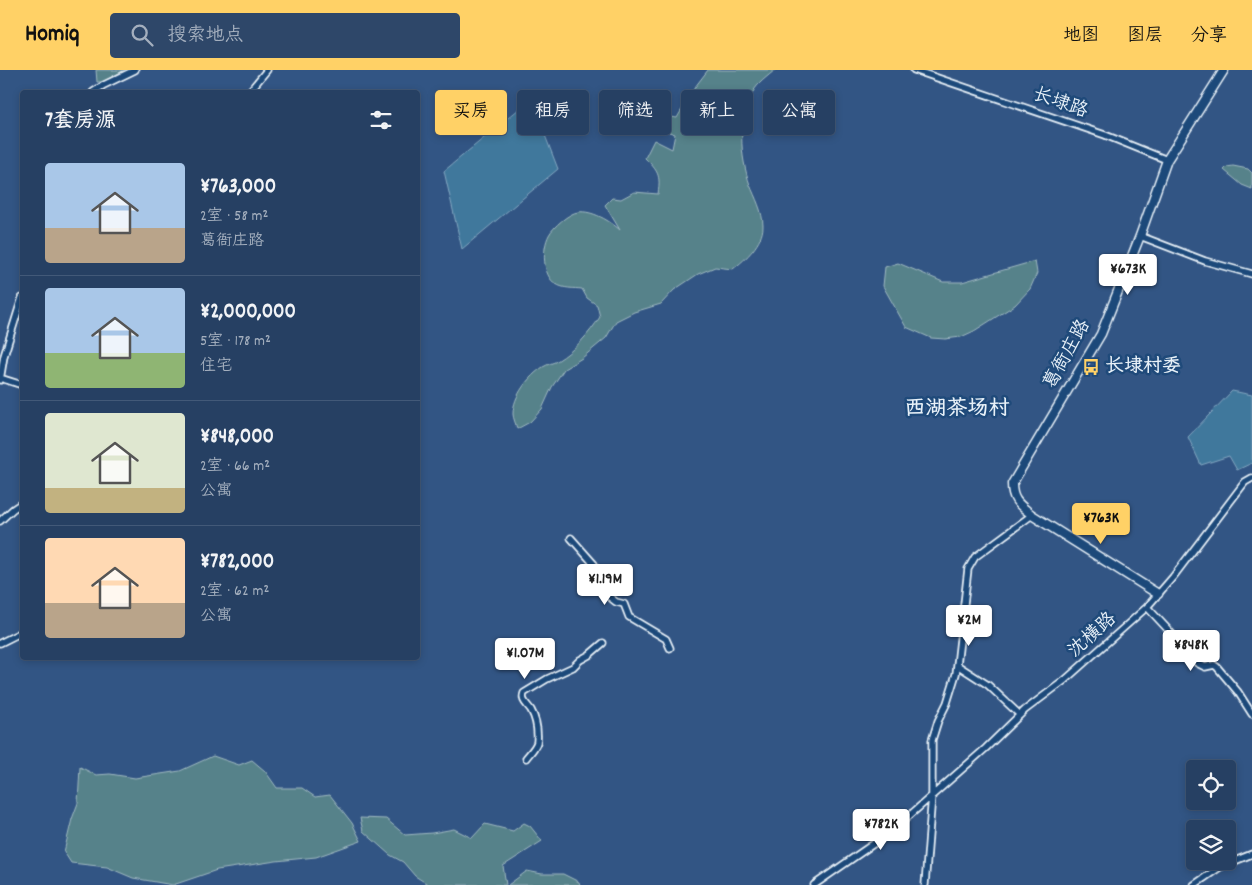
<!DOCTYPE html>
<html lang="zh">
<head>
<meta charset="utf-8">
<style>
	body { margin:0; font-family:Dekko,"LXGW WenKai TC",sans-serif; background:#2e4769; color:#f1f3f6; height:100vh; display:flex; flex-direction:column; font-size:19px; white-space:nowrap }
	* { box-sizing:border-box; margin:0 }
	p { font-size:16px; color:#a4afbe }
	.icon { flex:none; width:28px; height:28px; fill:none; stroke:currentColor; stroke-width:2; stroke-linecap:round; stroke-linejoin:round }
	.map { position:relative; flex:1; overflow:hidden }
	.sheet { position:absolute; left:20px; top:20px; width:400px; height:570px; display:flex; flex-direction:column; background:#264063; border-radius:5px; box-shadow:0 2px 8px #0003,0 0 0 1px #425978 }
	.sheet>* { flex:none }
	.guide { position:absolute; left:435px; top:20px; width:475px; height:45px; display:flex; gap:10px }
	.fabs { position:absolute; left:1186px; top:690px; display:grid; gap:10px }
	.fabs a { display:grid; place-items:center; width:50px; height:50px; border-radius:5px; background:#264063; box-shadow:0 2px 8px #0003,0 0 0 1px #425978; font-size:25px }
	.price { position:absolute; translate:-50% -42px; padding:0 11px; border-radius:5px; background:#fff; color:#222; font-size:16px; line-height:32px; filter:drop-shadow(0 1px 2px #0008) }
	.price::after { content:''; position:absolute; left:50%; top:30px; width:15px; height:11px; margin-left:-8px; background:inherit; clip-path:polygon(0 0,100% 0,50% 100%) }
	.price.selected { background:#ffd166; color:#111 }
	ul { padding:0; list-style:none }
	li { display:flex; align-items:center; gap:15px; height:125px; padding:0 25px }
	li+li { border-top:1px solid #425978 }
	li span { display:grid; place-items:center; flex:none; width:140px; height:100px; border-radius:5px; color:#555 }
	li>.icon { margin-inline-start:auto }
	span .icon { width:60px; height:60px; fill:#fffc; stroke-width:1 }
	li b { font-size:21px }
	h2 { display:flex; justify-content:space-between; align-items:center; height:60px; padding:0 25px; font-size:21px }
	.tag { padding:0 18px; border-radius:5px; background:#264063; box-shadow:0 2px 8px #0003,0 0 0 1px #425978; font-size:18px; line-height:45px }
	.tag.selected { background:#ffd166; color:#111 }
	header { display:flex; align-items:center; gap:30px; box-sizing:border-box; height:70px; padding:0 25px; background:#ffd166; color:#111 }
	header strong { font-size:24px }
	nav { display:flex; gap:28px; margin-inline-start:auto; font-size:18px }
	.search { width:350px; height:45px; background:#2e4769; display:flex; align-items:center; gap:12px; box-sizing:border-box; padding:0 18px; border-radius:5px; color:#a4afbe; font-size:19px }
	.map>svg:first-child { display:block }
</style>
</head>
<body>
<header>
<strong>Homiq</strong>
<div class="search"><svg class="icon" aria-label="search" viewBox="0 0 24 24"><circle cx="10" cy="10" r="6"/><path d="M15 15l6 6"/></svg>搜索地点</div>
<nav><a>地图</a><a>图层</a><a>分享</a></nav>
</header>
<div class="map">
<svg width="1252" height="815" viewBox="0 0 1252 815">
	<rect width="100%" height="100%" fill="#325584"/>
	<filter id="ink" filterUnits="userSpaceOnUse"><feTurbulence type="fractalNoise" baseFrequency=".02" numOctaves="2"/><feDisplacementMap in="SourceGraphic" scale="10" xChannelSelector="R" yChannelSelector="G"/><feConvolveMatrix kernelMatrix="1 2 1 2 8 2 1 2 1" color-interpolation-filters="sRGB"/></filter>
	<g filter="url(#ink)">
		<path fill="#57828a" stroke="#a0bac1" d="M96 0H124L103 12H97Z
			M708 0H775C768 6 757 14 753 22 737 49 740 86 750 115 755 127 763 142 763 156 763 173 746 189 733 199L715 197 698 204 674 220 661 234 634 242 616 251 606 268 582 288 564 299 552 317 542 339 530 352 517 359C516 354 513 348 513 344 513 326 529 306 543 297 548 294 553 293 557 291 575 280 589 264 600 247L597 235 587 228 582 219C574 218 563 219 556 214 542 206 542 178 549 165 553 157 569 143 578 142 592 140 610 151 620 160L605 135 612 128 621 129 634 122 658 124C661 105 658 101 645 88L654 70 672 79 675 64 651 56 658 45 677 48 695 17Z
			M1233 96 1248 99 1252 103V119L1242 115 1224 100 1227 97Z
			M1035 191 1037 203 1030 219 1015 235 974 261 961 267 945 269 931 268 906 257 883 216 885 197 898 193 943 212H962Z
			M213 686 239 695 252 690 265 701 277 718H302L315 727 330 725 352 753 361 771 316 787 276 791 217 800 173 815 133 808 107 797 71 793 64 782 72 749 78 733 80 697 96 705 110 704 135 708 180 701Z
			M360 748 386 749 405 765 432 763 454 759 472 768 485 754 513 761 524 753 530 756 542 771 503 796 506 815H429L415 806 403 792 390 785 363 761Z
			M527 801 542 804H563L579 812 580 815H508Z"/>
		<path fill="#41789c" stroke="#84a8c1" d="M531 29 558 99 462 179 444 101Z
			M1232 321 1252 325V393L1237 400 1229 386 1201 395 1188 367Z"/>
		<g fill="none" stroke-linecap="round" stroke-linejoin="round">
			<g stroke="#e8f1f8" stroke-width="9">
				<path id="street" d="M914 0 1105 65 1167 90
					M93 22 104 15 135 0
					M249 22 267 0
					M1140 166 1205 191 1252 204
					M0 308 22 315
					M0 310 4 286 22 228
					M0 451 13 439 22 433
					M571 468 594 494 607 525 616 532 624 534 629 547 666 569 670 578
					M1147 537 1189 582 1197 593 1205 597 1214 595 1217 597 1238 622 1252 644
					M0 573 22 562
					M957 595 988 615 1020 645
					M526 688C529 684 536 677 537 672 538 661 536 649 531 640 527 634 521 631 524 623L547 609 573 597 580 590 589 585 603 573
					M814 815 892 761 986 678 1025 640 1065 610 1147 537 1173 507 1245 412 1252 408
					M925 815 932 725V670L938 651 947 633 956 604 968 499 975 487 1032 445
					M1194 815 1220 797 1252 784"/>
			</g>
			<g stroke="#e8f1f8" stroke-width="11">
				<path id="secondary" d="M1158 524 1032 445C1020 435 1012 431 1012 414L1101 264 1140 166 1167 90 1224 0"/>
			</g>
			<use href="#street" stroke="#1f4a7a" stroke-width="5.5"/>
			<use href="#secondary" stroke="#1f4a7a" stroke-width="8"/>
		</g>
	</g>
	<defs>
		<g id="bus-bare" transform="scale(1.35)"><path d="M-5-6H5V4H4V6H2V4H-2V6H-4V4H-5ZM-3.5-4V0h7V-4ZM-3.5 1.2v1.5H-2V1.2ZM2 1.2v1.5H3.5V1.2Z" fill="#ffd166" stroke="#1f4a7a" stroke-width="2.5" paint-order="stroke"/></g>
	</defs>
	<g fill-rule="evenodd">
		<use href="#bus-bare" x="1091" y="297"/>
	</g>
	<g text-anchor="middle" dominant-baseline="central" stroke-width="5" stroke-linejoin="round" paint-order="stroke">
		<g font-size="19" fill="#e8f1f8" stroke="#1f4a7a">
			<text transform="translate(1060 34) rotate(19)">长埭路</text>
			<text transform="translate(1068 285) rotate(-61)">葛衙庄路</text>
			<text transform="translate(1093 566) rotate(-42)">沈横路</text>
		</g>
		<g font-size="19" font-weight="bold" fill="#e8f1f8" stroke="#1f4a7a" text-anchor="start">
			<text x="1105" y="297">长埭村委</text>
		</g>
		<g font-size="21" font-weight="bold" fill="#e8f1f8" stroke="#1f4a7a">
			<text x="957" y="340">西湖茶场村</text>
		</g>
	</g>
</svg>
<div class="fabs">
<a><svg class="icon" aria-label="locate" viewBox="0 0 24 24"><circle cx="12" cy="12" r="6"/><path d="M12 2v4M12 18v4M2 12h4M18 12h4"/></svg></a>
<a><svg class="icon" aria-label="layers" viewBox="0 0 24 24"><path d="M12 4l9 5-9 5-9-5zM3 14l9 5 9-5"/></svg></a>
</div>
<b class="price" style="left:1128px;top:226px">¥673K</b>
<b class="price selected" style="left:1101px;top:475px">¥763K</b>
<b class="price" style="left:605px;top:536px">¥1.19M</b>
<b class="price" style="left:969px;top:577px">¥2M</b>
<b class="price" style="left:1191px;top:602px">¥848K</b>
<b class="price" style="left:525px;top:610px">¥1.07M</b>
<b class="price" style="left:881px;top:781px">¥782K</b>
<div class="guide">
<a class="tag selected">买房</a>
<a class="tag">租房</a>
<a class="tag">筛选</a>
<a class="tag">新上</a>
<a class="tag">公寓</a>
</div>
<section class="sheet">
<h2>7套房源<svg class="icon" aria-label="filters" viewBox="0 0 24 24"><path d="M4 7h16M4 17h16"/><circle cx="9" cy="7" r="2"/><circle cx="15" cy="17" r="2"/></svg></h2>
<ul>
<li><span style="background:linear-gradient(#a9c7e8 65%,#b9a48a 0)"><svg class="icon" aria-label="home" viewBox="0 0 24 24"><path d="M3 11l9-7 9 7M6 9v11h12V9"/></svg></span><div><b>¥763,000</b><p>2室 · 58 m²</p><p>葛衙庄路</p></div></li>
<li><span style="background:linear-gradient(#a9c7e8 65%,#8fb573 0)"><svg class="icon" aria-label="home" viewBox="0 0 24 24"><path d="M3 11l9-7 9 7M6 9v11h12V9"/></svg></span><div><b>¥2,000,000</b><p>5室 · 178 m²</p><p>住宅</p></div></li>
<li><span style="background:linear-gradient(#dfe7d0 75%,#c2b280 0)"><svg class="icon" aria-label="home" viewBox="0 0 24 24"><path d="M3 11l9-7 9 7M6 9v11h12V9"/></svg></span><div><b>¥848,000</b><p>2室 · 66 m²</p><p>公寓</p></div></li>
<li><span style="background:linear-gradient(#ffd9b3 65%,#b9a48a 0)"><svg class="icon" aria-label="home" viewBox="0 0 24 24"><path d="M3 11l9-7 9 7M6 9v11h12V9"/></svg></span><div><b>¥782,000</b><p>2室 · 62 m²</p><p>公寓</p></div></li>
</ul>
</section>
</div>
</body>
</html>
